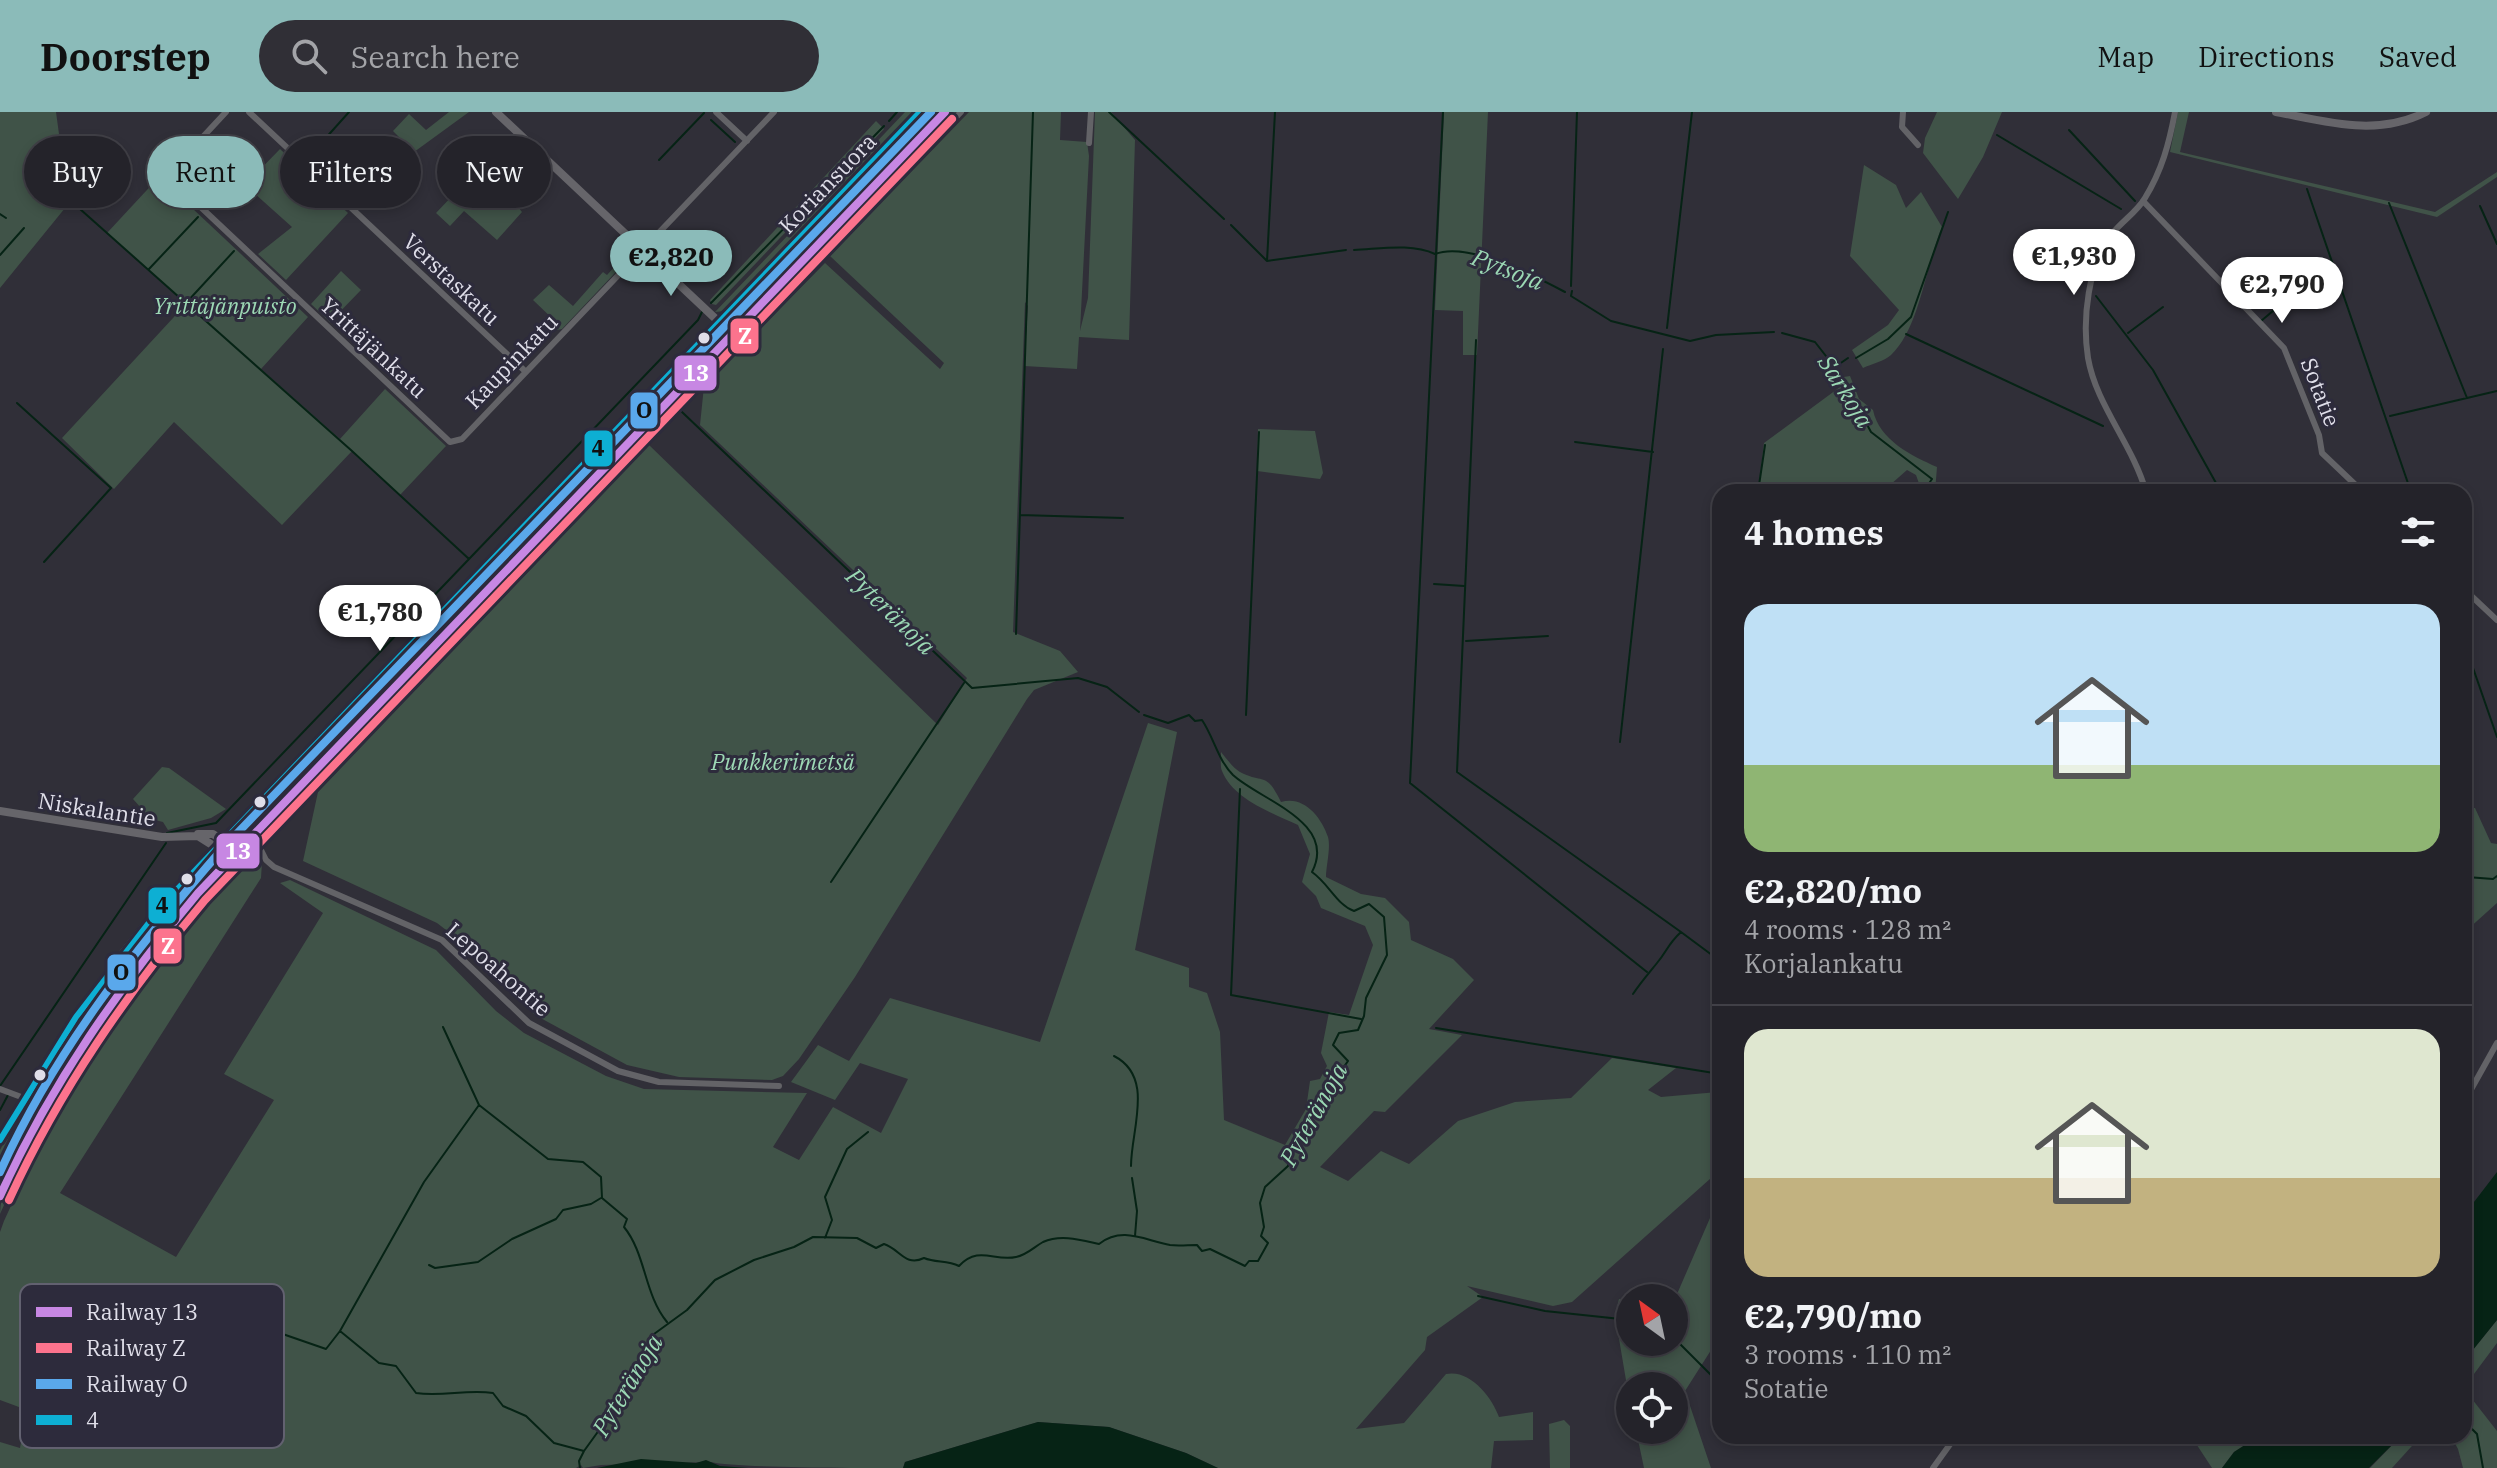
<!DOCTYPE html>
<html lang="en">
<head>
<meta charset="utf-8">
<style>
	body { margin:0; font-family:"IBM Plex Serif",serif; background:#302f36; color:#f1f3f6; height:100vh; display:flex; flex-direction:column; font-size:30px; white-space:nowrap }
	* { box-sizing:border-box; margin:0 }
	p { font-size:26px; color:#a3a4a8 }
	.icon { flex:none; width:44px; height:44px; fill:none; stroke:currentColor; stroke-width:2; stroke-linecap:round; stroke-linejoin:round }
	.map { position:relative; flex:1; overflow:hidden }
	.details { position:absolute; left:1712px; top:372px; width:760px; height:960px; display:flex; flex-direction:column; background:#24232a; border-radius:24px; box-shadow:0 4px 12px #0003,0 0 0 2px #414047 }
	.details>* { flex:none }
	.banner { position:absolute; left:24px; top:24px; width:760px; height:72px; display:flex; gap:16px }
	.needle { width:52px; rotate:327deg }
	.buttons { position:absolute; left:1616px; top:1172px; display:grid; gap:16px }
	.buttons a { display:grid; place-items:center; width:72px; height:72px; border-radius:50%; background:#24232a; box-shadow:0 4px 12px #0003,0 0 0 2px #414047; font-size:40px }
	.price { position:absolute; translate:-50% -68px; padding:0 18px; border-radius:28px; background:#fff; color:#222; font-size:26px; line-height:52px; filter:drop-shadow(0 2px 4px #0008) }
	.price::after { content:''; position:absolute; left:50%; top:48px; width:24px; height:18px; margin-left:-12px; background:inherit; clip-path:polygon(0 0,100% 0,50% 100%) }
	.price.active { background:#8bbbb9; color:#111 }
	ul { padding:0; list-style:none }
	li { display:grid; align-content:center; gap:16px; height:424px; padding:0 32px }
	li+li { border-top:2px solid #414047 }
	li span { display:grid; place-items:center; height:248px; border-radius:24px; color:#555 }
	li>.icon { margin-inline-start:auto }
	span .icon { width:144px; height:144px; fill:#fffc; stroke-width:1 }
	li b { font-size:34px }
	h2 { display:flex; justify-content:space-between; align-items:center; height:96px; padding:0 32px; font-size:34px }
	.tag { padding:0 28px; border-radius:36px; background:#24232a; box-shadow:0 4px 12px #0003,0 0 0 2px #414047; font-size:28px; line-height:72px }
	.tag.active { background:#8bbbb9; color:#111 }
	header { display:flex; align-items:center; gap:48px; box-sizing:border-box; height:112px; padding:0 40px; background:#8bbbb9; color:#111 }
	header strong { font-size:38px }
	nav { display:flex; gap:44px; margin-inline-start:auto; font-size:28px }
	.search { width:560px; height:72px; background:#302f36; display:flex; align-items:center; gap:20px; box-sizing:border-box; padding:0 28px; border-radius:44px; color:#a3a4a8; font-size:30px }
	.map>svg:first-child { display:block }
</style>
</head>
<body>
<header>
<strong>Doorstep</strong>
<div class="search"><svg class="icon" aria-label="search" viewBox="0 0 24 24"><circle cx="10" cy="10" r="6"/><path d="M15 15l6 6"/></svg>Search here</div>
<nav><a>Map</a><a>Directions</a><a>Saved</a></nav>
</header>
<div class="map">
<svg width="2497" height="1356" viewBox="0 0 2497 1356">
	<rect width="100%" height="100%" fill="#302f38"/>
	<path fill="#405348" d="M0 0H56L59 22 100 53 0 176Z
		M449 0H469L388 59 355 93 341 81 407 33 393 19 409 2 426 18Z
		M905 0H915L725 199 715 200Z
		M926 0H938L183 788C110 874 46 966 0 1070V1038L33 978 46 962 81 905 151 812Z
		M947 0H956L183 808C106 900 48 992 0 1102 0 1080 13 1059 23 1039 64 953 119 876 179 803Z
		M969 0H1061L1060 28 1087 30 1089 44 1080 219 1088 186 1095 0H1111L1135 28 1129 228 1079 225 1077 257 1024 254 1028 194 1025 190 1013 520 1060 539 1078 560 1034 578 1027 587 855 865 799 947 783 964 772 968 679 965 627 953 535 903 463 831 437 811 303 749 318 680 649 333 938 613 967 566 700 313 704 274 825 151 940 257 944 251 830 144Z
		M1444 0H1488L1477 243H1463V199L1435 198Z
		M1937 0H2002L1983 45 1958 87 1923 41 1925 26Z
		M2178 0H2189L2180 40 2435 100 2497 60V65L2437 105 2170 40Z
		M876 9 884 17 716 193 712 192 710 188Z
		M511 22 551 60 518 95 522 100 497 128 464 99 450 114 436 101Z
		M280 37 348 101 286 168 258 142 292 115 245 73Z
		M1864 53 1896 73 1906 96 1921 80 1942 115C1926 151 1920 216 1891 243 1885 249 1871 252 1863 256L1852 238 1888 213 1899 198 1850 144Z
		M159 65 308 205 261 257 340 327 385 277 446 334 400 383 352 339 282 413 174 310 114 377 62 326 186 192 107 121Z
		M626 131 633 134 631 144 562 217 557 218 553 214 556 210 533 188 549 173 573 194 603 160 607 163 628 140Z
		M341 159 361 178 330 210 311 192Z
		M1850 264 1859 287 1873 298C1879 328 1912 344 1937 355L1935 380H1922L1916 363 1907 358 1882 380H1758L1764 331 1840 275 1838 266Z
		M1258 317 1315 319 1323 361 1320 367 1257 359Z
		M1148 611 1177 620 1135 838 1189 856V875L1207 881 1220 920 1224 1008 1285 1033 1306 997 1310 969 1320 967 1327 954 1321 941 1329 900 1349 903 1373 833 1365 814 1321 796 1316 784 1302 770 1310 742 1298 713C1272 701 1233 687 1222 659 1220 655 1221 646 1221 640 1226 646 1233 656 1240 660 1265 673 1265 658 1281 690 1303 683 1321 704 1328 725 1331 736 1326 754 1326 765L1361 782 1385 786 1409 810 1411 828 1453 847 1474 868 1429 917 1462 923 1385 1000 1374 999 1320 1055 1348 1069 1381 1039 1409 1052 1458 1009 1515 990 1571 986 1612 946 1676 956 1648 978 1661 985 1718 980 1720 1058 1572 1190 1553 1194 1467 1174 1483 1185 1427 1225 1425 1238 1356 1317 1404 1311 1446 1262C1470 1257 1492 1285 1499 1305L1533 1300V1328L1494 1329 1491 1356H1218L1186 1341 1109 1315 1038 1310 905 1350 903 1356C867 1356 735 1356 711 1350L601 1353 583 1356 581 1353 576 1356H0V1330L20 1336 27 1298 0 1288V1120L4 1109C54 999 111 893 194 803 214 782 231 760 258 747L262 750 261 766 60 1081 176 1145 274 988 224 962 323 801 280 771 290 768 436 838 496 899 524 921 606 964 644 977 807 981 773 1035 799 1048 833 995 881 1021 908 967 860 951 835 988 791 970 818 933 849 949 890 886 1040 930Z
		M162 655 169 656 226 697 211 706 168 718 163 710 151 707 133 687Z
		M2464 695 2475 696 2491 731 2497 732V791L2467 818 2464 827Z
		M1720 1083V1224L1685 1279 1711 1356H1644L1636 1318H1674V1274H1630V1292L1615 1203 1619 1187 1630 1189V1230H1674V1189Z
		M2497 1208V1231L2468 1270 2472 1287 2497 1319V1356H2463L2458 1337 2451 1324H2464V1249Z
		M1564 1308 1570 1314V1356H1550L1549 1312Z
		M2191 1324H2259L2234 1340 2222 1356H2212Z
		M2401 1324H2421L2392 1356H2370Z"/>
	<path fill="#062315" d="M2497 1060V1208L2464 1249V1103Z
		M1038 1310 1109 1315 1186 1341 1218 1356H903L905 1350Z
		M2259 1324H2401L2369 1356H2222L2234 1340Z
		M641 1347 696 1351 706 1348 720 1354 748 1356H597Z"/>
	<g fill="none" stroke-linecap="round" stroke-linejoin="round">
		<path stroke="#062315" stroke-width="2" d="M1109 0 1224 107
			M1443 0 1410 671 1647 860
			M711 8 735 30
			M889 9 897 0
			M2069 18 2135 89
			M1997 23 2121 97
			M306 48 349 0
			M659 48 704 1
			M2307 77 2411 380
			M71 89 352 339 469 447
			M2389 91 2467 286 2497 279
			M2480 94 2497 132
			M0 102 6 106
			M1231 113 1267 149 1346 138
			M1354 138C1380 137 1411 131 1435 142 1468 129 1535 164 1565 180
			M0 143 24 116
			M797 144 934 0
			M1267 149 1275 0
			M149 157 198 105
			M1571 174 1577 0
			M1572 179 1571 184 1611 209 1690 229 1716 223 1774 220
			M2096 184 2153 258 2221 380
			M186 191 234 139
			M711 191 884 14
			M2261 209 2286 188 2336 162
			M1667 216 1692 0
			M1782 221 1815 230 1840 262 1871 320 1932 367 1923 380
			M2128 221 2163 195
			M1906 222 2103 314
			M1476 228 1457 660 1681 820
			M1856 246 1888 227 1911 205 1948 100
			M1835 255 1848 246
			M17 291 111 376 44 450
			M682 300 972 576 1078 566 1107 575 1139 600
			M2390 304 2467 286
			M1575 330 1653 340
			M1758 380 1765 333
			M1020 403 1123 406
			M1434 472 1464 474
			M1016 522 1033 0
			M1466 529 1548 524
			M2464 530 2497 625
			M1246 603 1259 320
			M1720 625V632
			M1620 630 1663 237
			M1240 677 1231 883 1361 907
			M2464 711 2473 742 2467 765
			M167 721 216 711 698 208 702 200
			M831 770 964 571
			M2464 787 2467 765 2493 767 2497 764
			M1633 882C1641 870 1649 861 1657 851 1667 839 1668 832 1681 820L1720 849
			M443 915 479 993 548 1047 583 1050 601 1065 602 1086 627 1107 624 1115C646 1142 644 1182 667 1210
			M1436 916 1720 962
			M1114 944C1155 965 1131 1017 1131 1054
			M0 974 166 731
			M479 993 424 1070 340 1219 379 1251 396 1254 416 1281C442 1285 467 1277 493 1281L503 1294 526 1304 554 1331 584 1339
			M0 998 8 983
			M1132 1066 1137 1099 1135 1124
			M825 1126 832 1108 825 1085 847 1037 868 1020
			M429 1153 435 1156 478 1150 512 1127 556 1107 563 1098 591 1092 601 1086
			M1478 1184 1545 1199 1630 1208
			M248 1201 274 1219 326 1237 340 1219
			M1674 1226 1720 1272
			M2464 1309 2477 1322 2483 1356
			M580 1356 579 1349 584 1339 615 1296 654 1222 687 1198 715 1168 754 1148 794 1135 813 1125 857 1126 876 1136 884 1132C900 1137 905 1155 924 1146 936 1151 947 1148 959 1154 979 1133 994 1150 1016 1145 1027 1143 1034 1135 1043 1130 1061 1122 1081 1128 1099 1132 1122 1114 1144 1128 1170 1133 1178 1134 1188 1133 1197 1133L1202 1139 1210 1137 1245 1154 1249 1149H1258L1268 1131 1261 1124 1264 1115 1260 1091 1265 1075 1288 1054 1292 1033 1308 1017 1316 995 1348 949 1333 933 1339 921 1358 918 1364 904 1366 886 1387 843 1384 805 1369 792 1354 799C1337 793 1329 772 1312 760 1338 710 1260 688 1233 663 1218 648 1214 626 1202 608L1195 609 1189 603 1168 611 1144 603"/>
		<path stroke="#636367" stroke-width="6" d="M226 0 174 56 170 63 173 69 450 330 462 327 774 0
			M249 0 526 260
			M716 0 747 29
			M1903 0 1902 15 1918 33
			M1089 31 1091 0
			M2143 89 2284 236 2319 323 2322 341 2363 380
			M2146 380C2133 333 2096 293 2088 246 2082 207 2088 153 2112 122 2122 109 2137 100 2145 86 2162 58 2169 32 2175 0
			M2464 477 2497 508
			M779 974 659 970 618 959 529 911 442 828 274 755 266 748 258 732 961 0
			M0 977 24 986
			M2464 990 2497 931
			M1933 1356 1956 1324"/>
		<path stroke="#66656a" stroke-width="8" d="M496 0 719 210
			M2276 0C2328 10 2377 25 2426 0
			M0 699 162 725 198 724 217 736
			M198 722H213L223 729
			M0 1028C48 944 101 863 165 790L920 0"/>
		<g stroke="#2d2b3c" stroke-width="12">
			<path id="bus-1" d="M0 1028 76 905 165 790 920 0"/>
		</g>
		<use href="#bus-1" stroke="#0dafd3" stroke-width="6"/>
		<g stroke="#2d2b3c" stroke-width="14">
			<path id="rail-1" d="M0 1084C51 972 119 875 198 781L945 0"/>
		</g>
		<g stroke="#2d2b3c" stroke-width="14">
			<path id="rail-2" d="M9 1088C60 977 127 881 205 788L952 7"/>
		</g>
		<g stroke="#2d2b3c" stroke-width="14">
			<path id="rail-3" d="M0 1060C55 938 137 835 224 735L931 0"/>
		</g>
		<use href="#rail-1" stroke="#c787e3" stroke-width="8"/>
		<use href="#rail-2" stroke="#fc738d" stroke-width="8"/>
		<use href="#rail-3" stroke="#5aa8eb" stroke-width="8"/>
	</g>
	<g fill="#dfdee9" stroke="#2d2b3c" stroke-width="3">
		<circle cx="704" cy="226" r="7"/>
		<circle cx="260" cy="690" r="7"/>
		<circle cx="187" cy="767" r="7"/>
		<circle cx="40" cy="963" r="7"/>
	</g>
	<g text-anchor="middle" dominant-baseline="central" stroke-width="6" stroke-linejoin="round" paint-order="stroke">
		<g font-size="22" fill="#dfdee9" stroke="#2d2b3c">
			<text transform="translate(827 71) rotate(-46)">Koriansuora</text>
			<text transform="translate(452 167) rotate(43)">Verstaskatu</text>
			<text transform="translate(374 235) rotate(43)">Yrittäjänkatu</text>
			<text transform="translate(511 249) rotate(-46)">Kaupinkatu</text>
			<text transform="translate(2321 280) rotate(69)">Sotatie</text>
			<text transform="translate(97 697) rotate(9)">Niskalantie</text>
			<text transform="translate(499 857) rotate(41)">Lepoahontie</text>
		</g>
		<g font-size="22" font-style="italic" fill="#9dd9b5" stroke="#2d2b3c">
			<text x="225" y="193">Yrittäjänpuisto</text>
			<text x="783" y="649">Punkkerimetsä</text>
		</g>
		<g font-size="24" font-style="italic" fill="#9bd8b4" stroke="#2d2b3c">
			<text transform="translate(1508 157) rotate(21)">Pytsoja</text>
			<text transform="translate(1846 279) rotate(58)">Sarkoja</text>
			<text transform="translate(891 499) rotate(44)">Pyteränoja</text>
			<text transform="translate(1313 1002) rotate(-61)">Pyteränoja</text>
			<text transform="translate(627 1273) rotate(-59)">Pyteränoja</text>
		</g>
	</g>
	<rect x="20" y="1172" width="264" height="164" rx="12" fill="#2d2b3c" stroke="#626170" stroke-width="2"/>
	<rect x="36" y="1195" width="36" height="10" fill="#c787e3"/>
	<rect x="36" y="1231" width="36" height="10" fill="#fc738d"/>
	<rect x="36" y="1267" width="36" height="10" fill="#5aa8eb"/>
	<rect x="36" y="1303" width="36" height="10" fill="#0dafd3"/>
	<g font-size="22" fill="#dfdee9">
		<text x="86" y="1208">Railway 13</text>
		<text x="86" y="1244">Railway Z</text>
		<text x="86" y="1280">Railway O</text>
		<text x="86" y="1316">4</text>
	</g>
	<g stroke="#2d2b3c" stroke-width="3">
		<rect x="729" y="205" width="31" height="38" rx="8" fill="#fc738d"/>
		<rect x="673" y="242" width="45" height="38" rx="8" fill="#c787e3"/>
		<rect x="629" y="279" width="30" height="39" rx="8" fill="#5aa8eb"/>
		<rect x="583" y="317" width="31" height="39" rx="8" fill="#0dafd3"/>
		<rect x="215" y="720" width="46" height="38" rx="8" fill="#c787e3"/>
		<rect x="147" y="774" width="31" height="39" rx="8" fill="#0dafd3"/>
		<rect x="152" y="815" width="31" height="38" rx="8" fill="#fc738d"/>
		<rect x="106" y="841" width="31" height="39" rx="8" fill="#5aa8eb"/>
	</g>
	<g font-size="22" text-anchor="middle" font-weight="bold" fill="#fff">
		<text x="745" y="232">Z</text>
		<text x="696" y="269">13</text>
		<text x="238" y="747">13</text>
		<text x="168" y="842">Z</text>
	</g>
	<g font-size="22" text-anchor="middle" font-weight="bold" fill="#111">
		<text x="644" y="306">O</text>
		<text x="598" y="344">4</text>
		<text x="162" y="801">4</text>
		<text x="121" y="868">O</text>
	</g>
</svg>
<div class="buttons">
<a><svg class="needle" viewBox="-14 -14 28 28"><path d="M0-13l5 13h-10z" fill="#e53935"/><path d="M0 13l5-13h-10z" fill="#a3a4a8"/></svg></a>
<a><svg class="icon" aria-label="locate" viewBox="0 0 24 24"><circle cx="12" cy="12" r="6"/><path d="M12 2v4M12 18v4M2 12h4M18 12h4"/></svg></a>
</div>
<b class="price" style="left:2074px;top:185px">€1,930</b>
<b class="price active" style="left:671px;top:186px">€2,820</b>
<b class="price" style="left:2282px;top:213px">€2,790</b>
<b class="price" style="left:380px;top:541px">€1,780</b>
<div class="banner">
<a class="tag">Buy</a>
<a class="tag active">Rent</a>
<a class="tag">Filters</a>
<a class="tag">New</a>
</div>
<section class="details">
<h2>4 homes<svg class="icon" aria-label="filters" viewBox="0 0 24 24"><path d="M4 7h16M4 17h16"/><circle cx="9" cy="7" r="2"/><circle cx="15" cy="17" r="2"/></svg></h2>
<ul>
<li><span style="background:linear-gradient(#bfe0f5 65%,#8fb573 0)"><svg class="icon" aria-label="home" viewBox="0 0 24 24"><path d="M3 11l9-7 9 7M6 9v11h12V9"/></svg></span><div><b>€2,820/mo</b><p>4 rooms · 128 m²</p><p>Korjalankatu</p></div></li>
<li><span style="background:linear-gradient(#dfe7d0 60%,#c2b280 0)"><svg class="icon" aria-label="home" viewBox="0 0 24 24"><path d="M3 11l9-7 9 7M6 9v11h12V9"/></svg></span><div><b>€2,790/mo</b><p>3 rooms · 110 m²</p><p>Sotatie</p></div></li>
</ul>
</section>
</div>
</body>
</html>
